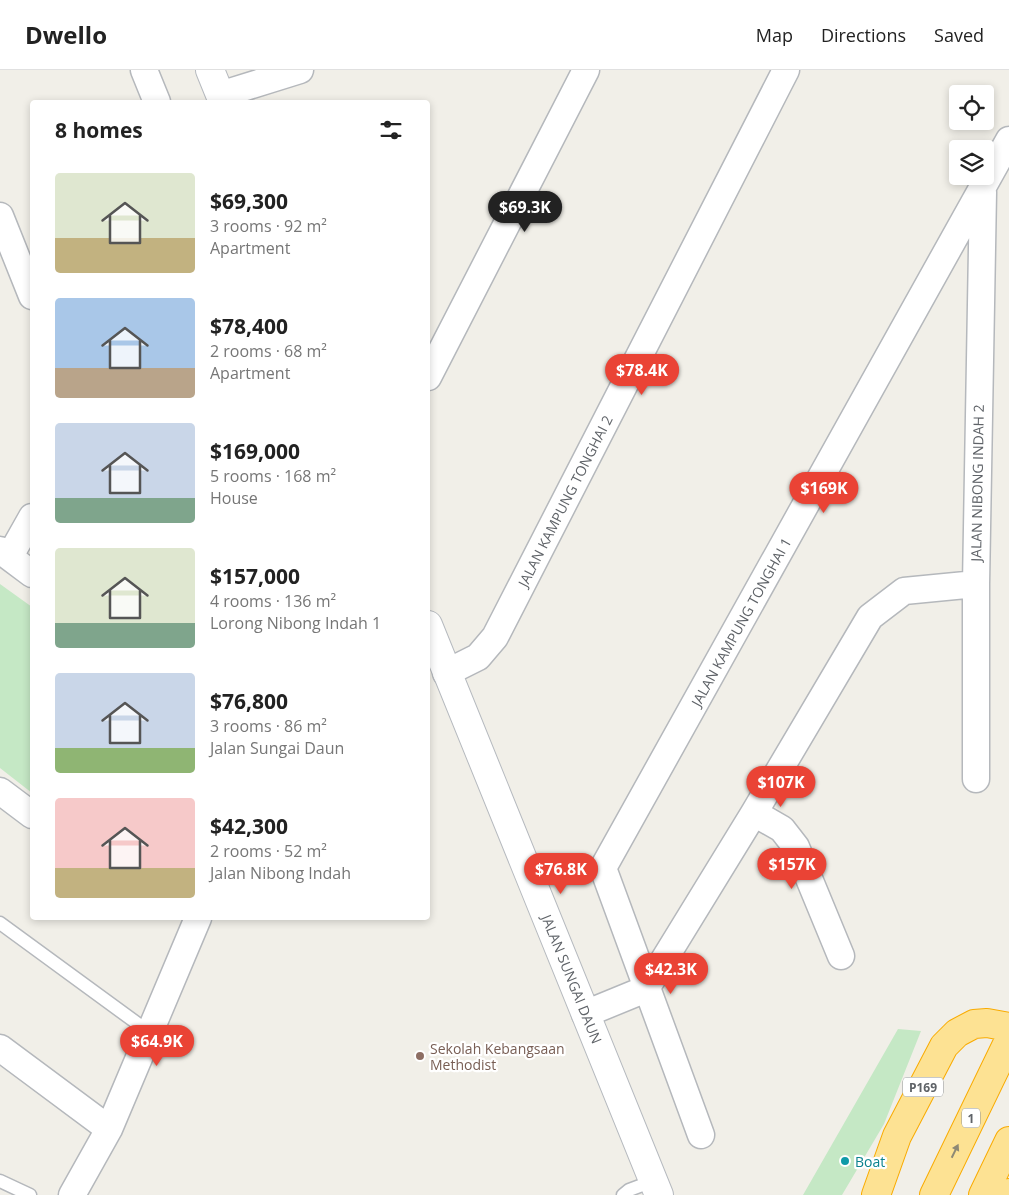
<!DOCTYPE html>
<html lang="en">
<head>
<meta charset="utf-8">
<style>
	body { margin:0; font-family:"Open Sans",sans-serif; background:#f2f2f2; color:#222; height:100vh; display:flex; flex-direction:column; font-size:19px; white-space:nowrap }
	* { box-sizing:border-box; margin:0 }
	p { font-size:16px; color:#767676 }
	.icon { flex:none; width:28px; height:28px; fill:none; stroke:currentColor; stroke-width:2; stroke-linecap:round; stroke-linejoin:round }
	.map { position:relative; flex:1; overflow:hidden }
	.drawer { position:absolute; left:30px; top:30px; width:400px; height:820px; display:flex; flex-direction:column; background:#fff; border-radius:5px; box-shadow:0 2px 8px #0003 }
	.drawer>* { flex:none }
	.controls { position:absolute; left:949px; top:15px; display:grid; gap:10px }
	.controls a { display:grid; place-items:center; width:45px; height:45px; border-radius:5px; background:#fff; box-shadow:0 2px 8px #0003; font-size:25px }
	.price { position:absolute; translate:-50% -42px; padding:0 11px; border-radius:18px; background:#ea4335; color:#fff; font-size:16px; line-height:32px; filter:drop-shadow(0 1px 2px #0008) }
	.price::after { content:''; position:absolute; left:50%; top:30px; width:15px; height:11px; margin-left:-8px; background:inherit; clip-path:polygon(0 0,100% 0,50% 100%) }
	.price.active { background:#222; color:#fff }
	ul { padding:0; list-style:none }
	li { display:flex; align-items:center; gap:15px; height:125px; padding:0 25px }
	li span { display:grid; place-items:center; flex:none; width:140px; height:100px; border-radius:5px; color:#555 }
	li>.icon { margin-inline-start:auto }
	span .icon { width:60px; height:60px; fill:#fffc; stroke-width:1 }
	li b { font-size:21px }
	h2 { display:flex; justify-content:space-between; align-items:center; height:60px; padding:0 25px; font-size:21px }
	header { display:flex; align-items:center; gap:30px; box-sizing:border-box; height:70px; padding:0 25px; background:#fff; border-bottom:1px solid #e0e0e0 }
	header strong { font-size:24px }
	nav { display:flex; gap:28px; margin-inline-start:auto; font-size:18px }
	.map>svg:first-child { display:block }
</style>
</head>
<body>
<header>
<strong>Dwello</strong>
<nav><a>Map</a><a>Directions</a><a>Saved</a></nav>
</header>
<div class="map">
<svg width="1009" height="1125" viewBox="0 0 1009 1125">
	<rect width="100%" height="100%" fill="#f1efe8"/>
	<path fill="#c5e8c5" d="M0 514 32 537V723L0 698Z
		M898 959 921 961 884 1054 842 1125H803Z"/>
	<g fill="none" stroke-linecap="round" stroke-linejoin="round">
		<g stroke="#b5b8bc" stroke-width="15">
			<path id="lane" d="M0 853 149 962
				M0 1111 30 1125
				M623 1125 629 1120 653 1111"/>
		</g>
		<g stroke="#b5b8bc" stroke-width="29">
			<path id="street" d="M144 0 157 32
				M220 25 300 0
				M0 146 32 226
				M428 307 586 0
				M0 480 32 504
				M10 486 32 447
				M446 603 478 587 495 567 786 0
				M976 709V514L983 122
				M0 721 32 745
				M754 743 782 759 796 777 841 886
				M585 944 646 919 754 743 870 547 904 521 976 514
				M0 978 109 1059
				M701 1065 603 798 1009 70
				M72 1125 109 1059 198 848"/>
		</g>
		<g stroke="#b6babf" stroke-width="30">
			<path id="secondary" d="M210 0 223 32
				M428 555 659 1125"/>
		</g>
		<g stroke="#f9ab00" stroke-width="30">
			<path id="highway" d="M876 1125 897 1066 944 976 957 963 974 954 987 953 1009 957
				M934 1125 1009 970
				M983 1125 1009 1071
				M1008 1125 1009 1123"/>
		</g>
		<use href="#lane" stroke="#fff" stroke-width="12"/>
		<use href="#street" stroke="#fff" stroke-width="26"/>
		<use href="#secondary" stroke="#fff" stroke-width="28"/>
		<use href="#highway" stroke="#fde293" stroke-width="28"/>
	</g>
	<defs><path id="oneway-solid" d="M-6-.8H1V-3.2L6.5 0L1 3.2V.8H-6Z" transform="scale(1.25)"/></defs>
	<use fill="#8e8975" href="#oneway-solid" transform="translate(955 1081) rotate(-64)"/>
	<circle fill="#8d6e63" stroke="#fff" stroke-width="2" cx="420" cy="986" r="5"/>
	<circle fill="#0f9aa8" stroke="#fff" stroke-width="2" cx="845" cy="1091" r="5"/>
	<g text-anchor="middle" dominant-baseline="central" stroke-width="4.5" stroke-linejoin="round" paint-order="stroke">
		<g fill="#fff" stroke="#8f9295" stroke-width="1">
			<rect x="903" y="1007.5" width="40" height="19" rx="4"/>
			<rect x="962" y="1038.5" width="18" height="19" rx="4"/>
		</g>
		<g font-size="12" font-weight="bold" fill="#5f6368">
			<text x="923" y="1017">P169</text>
			<text x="971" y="1048">1</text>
		</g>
		<g font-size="14" fill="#5f6368" stroke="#fff">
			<text transform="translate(977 413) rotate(-89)">JALAN NIBONG INDAH 2</text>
			<text transform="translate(565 431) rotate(-63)">JALAN KAMPUNG TONGHAI 2</text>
			<text transform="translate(741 552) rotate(-61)">JALAN KAMPUNG TONGHAI 1</text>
			<text transform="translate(572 909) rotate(68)">JALAN SUNGAI DAUN</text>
		</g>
		<g font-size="14" fill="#785e54" stroke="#fff" text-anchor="start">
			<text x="430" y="978">Sekolah Kebangsaan<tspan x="430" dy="16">Methodist</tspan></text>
		</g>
		<g font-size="14" fill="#0d838f" stroke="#fff" text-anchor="start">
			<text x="855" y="1091">Boat</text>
		</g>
	</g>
</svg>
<div class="controls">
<a><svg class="icon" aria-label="locate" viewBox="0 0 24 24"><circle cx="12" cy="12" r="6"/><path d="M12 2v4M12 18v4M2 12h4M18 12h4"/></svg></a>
<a><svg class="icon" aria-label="layers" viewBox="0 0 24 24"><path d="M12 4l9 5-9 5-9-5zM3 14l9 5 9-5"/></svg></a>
</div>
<b class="price active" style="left:525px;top:163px">$69.3K</b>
<b class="price" style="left:642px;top:326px">$78.4K</b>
<b class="price" style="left:824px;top:444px">$169K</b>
<b class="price" style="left:781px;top:738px">$107K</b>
<b class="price" style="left:792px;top:820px">$157K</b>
<b class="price" style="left:561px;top:825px">$76.8K</b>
<b class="price" style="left:671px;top:925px">$42.3K</b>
<b class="price" style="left:157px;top:997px">$64.9K</b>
<section class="drawer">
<h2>8 homes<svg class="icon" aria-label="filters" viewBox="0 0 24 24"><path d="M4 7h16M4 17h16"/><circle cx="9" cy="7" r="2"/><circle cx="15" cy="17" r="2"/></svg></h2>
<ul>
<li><span style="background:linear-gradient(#dfe7d0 65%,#c2b280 0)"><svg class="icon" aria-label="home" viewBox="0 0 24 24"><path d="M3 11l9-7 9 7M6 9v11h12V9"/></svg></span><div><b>$69,300</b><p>3 rooms · 92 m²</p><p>Apartment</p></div></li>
<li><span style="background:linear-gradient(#a9c7e8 70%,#b9a48a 0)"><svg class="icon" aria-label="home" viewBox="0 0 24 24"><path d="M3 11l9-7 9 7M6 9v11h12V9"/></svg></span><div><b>$78,400</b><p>2 rooms · 68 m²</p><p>Apartment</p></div></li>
<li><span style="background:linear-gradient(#c9d6e8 75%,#7fa58c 0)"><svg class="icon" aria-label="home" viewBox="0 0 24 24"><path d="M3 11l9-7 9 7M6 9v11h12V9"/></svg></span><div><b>$169,000</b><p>5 rooms · 168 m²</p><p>House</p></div></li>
<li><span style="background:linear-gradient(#dfe7d0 75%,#7fa58c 0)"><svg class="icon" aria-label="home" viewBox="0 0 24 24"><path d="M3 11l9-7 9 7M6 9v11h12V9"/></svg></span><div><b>$157,000</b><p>4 rooms · 136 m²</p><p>Lorong Nibong Indah 1</p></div></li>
<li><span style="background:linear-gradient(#c9d6e8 75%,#8fb573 0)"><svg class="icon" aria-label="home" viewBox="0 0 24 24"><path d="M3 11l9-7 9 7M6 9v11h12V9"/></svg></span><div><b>$76,800</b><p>3 rooms · 86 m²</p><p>Jalan Sungai Daun</p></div></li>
<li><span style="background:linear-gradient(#f6c9c9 70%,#c2b280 0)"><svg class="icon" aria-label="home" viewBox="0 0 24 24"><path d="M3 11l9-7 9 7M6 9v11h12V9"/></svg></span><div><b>$42,300</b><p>2 rooms · 52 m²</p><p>Jalan Nibong Indah</p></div></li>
</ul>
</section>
</div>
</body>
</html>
